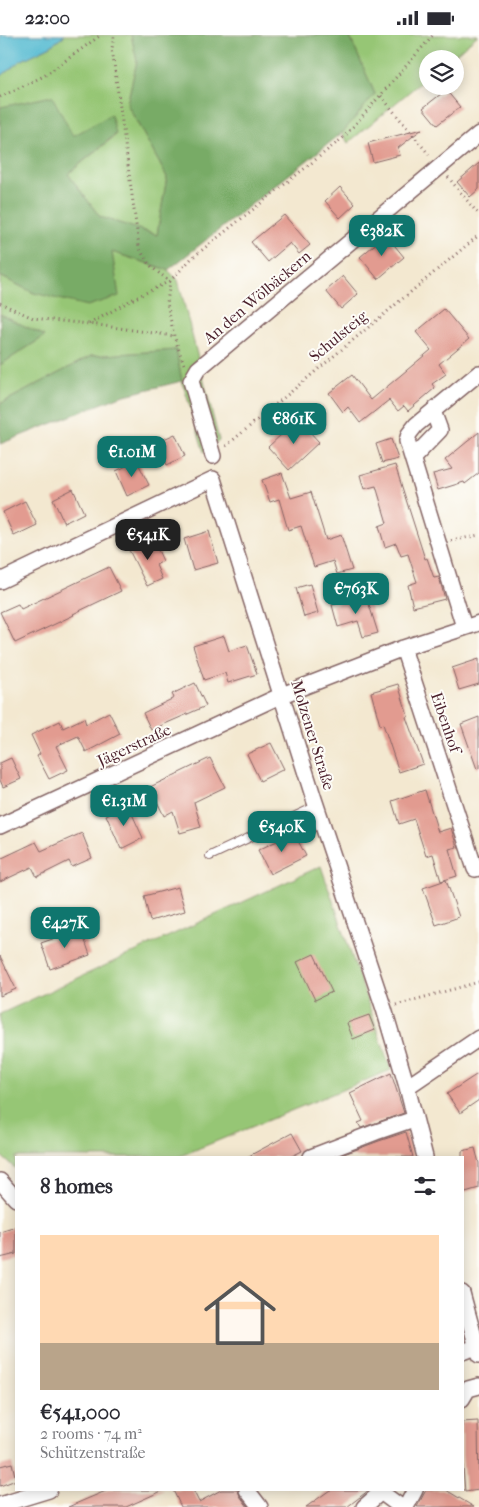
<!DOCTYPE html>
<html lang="en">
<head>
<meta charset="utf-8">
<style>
	body { margin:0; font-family:"IM FELL French Canon",serif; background:#f2f2f3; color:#2b2b33; height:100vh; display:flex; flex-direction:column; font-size:19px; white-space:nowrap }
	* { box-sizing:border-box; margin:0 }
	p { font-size:16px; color:#7c7c81 }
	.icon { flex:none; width:28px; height:28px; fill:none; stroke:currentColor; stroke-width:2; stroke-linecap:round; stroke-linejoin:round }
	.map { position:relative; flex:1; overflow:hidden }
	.sheet { position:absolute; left:15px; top:1121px; width:449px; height:335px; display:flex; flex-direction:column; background:#fff; border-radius:0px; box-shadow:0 2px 12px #0003 }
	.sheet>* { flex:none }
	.controls { position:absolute; left:419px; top:15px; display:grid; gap:10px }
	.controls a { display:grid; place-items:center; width:45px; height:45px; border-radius:50%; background:#fff; box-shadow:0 2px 12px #0003; font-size:25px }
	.price { position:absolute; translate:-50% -42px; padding:0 11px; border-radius:10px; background:#0f766e; color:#fff; font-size:16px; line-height:32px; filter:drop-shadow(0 1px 2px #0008) }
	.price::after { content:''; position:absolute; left:50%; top:30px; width:15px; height:11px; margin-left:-8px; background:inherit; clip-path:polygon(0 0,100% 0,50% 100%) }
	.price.active { background:#222; color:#fff }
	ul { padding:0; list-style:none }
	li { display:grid; align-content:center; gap:10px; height:265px; padding:0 25px }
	li span { display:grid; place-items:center; height:155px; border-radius:0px; color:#555 }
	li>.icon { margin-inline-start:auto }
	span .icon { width:90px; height:90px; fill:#fffc; stroke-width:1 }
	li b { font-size:21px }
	h2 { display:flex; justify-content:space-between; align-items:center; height:60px; padding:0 25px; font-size:21px }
	.status { display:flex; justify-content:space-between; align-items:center; height:35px; padding:0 25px; background:#fff; direction:ltr }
	.status svg { height:14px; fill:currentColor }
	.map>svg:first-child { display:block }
</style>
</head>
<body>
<div class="status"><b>22:00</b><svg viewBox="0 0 49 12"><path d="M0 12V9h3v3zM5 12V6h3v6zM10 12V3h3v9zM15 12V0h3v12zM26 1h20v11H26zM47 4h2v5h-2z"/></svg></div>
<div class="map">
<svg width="479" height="1472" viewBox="0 0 479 1472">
	<rect width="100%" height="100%" fill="#fdfcf7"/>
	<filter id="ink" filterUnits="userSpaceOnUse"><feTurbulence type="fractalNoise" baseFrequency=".02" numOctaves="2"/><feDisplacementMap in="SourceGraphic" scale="10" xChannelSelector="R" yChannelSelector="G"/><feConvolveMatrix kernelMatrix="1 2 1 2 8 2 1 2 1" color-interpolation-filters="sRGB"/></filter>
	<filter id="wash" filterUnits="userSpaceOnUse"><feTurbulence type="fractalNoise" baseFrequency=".0096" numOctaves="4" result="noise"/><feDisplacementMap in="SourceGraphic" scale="20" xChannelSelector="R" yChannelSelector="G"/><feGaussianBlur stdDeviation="1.12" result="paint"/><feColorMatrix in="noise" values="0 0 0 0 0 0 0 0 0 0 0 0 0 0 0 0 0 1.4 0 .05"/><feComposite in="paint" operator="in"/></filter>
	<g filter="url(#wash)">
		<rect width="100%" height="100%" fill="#f3e8d0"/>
		<path fill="#96c675" stroke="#707250" d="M65 0H131L137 26 127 69 167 142 157 200 100 182 68 139 116 100 73 101 1 72 0 74V42L20 26 51 11Z
			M349 0H478L450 24H428L427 42 348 108 342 98 375 59Z
			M112 217 168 235 178 245 219 405 204 417 182 346 176 315 91 321 0 369V330L45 301 0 279V241L34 258Z
			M321 831 391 1035 178 1122H16V1134L0 1120V979Z"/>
		<path fill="#78ab66" stroke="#616548" d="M131 0H349L375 59 342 98 168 235 112 217 119 261 87 271 34 258 0 241V74L1 72 52 61 73 101 111 80 116 99 68 139 100 182 157 200 167 142 127 69 137 26Z
			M0 279 45 301 0 330Z
			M176 315 182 346 121 361 0 409V369L91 321Z"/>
		<path fill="#53bad1" stroke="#4e6c7e" d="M0 0H65L51 11 20 26 0 42Z"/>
		<g id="blocks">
			<path fill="#e29b90" d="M446 55 460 72 437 90 423 73Z
				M422 94 398 113 400 120 373 127 368 108Z
				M479 128V154L470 162 457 147Z
				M340 152 355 169 340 183 325 166Z
				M284 180 310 210 299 219 290 208 268 227 251 207Z
				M386 200 404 222 378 244 360 222Z
				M343 241 358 259 341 274 326 256Z
				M444 274 469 304 439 329 446 339 432 349 435 353 408 376 404 371 398 376 389 365 360 388 348 372 343 377 329 358 352 340 371 365 431 315 416 297Z
				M298 384 319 407 289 435 268 412Z
				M479 397V438L465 449 464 447 438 455 433 439 452 434 445 425Z
				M175 399 185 421 167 430 157 407Z
				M391 404 398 424 382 428 376 409Z
				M137 426 149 450 127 461 116 436Z
				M395 430 425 524 427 523 434 543 439 542 445 564 413 572 408 550 417 547 408 519 401 521 396 508 385 512 379 491 387 488 376 451 364 454 360 440Z
				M282 438 291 463 311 457 326 505 341 500 352 535 337 539 333 526 314 532 301 491 288 495 279 464 270 467 262 445Z
				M73 454 84 478 64 488 53 464Z
				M25 466 37 490 14 501 3 477Z
				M209 496 218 528 193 535 184 504Z
				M153 504 163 526 156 530 162 544 147 551 129 515Z
				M109 532 121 556 73 579 74 580 15 608 0 577 18 569 21 574Z
				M310 549 318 578 304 582 296 553Z
				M366 560 378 598 363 602 358 586 338 592 332 570Z
				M224 601 229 616 247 610 257 639 228 648 225 638 204 645 193 611Z
				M479 624V649L459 655 452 633Z
				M195 648 206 671 151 695 143 678 174 663 172 659Z
				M398 649 408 681 406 682 423 729 399 737 383 689 380 690 371 657Z
				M109 677 120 699 86 717 78 701 56 711 68 735 49 744 37 721 40 719 31 700 60 686 63 693 84 683 86 689Z
				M479 682V733L477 734 461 689Z
				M271 708 284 734 260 746 247 719Z
				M11 723 21 744 3 752 0 745V728Z
				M210 723 225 752 194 767 201 792 180 798 173 776 164 781 150 752Z
				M425 755 438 797 451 793 457 812 449 814 457 841 441 846 433 819 426 821 414 784 399 789 392 766Z
				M128 770 143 803 121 814 106 780Z
				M82 798 92 823 72 832 69 826 37 842 32 832 0 847V824L36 807 41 816Z
				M294 798 306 821 270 839 258 815Z
				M446 845 459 882 436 890 423 853Z
				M178 852 185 876 150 886 144 861Z
				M81 894 90 920 50 934 41 908Z
				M314 919 332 957 315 965 297 927Z
				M0 921 16 954 0 961Z
				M369 980 375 995 353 1004 347 988Z
				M391 1038 404 1078 361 1093 358 1088 363 1086 350 1058Z
				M479 1038V1065L460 1078 447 1059Z
				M406 1097 413 1122H336L379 1106Z
				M292 1098 302 1116 290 1122H247Z
				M475 1113 479 1128V1153L462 1158V1116Z
				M16 1192V1219L0 1223V1197Z
				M478 1386 479 1455 465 1457 462 1420V1387Z
				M12 1428 16 1445 0 1451V1431Z
				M108 1455H164L126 1472H68Z
				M173 1455H193L199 1467 221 1455H238L240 1461 248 1472H181Z
				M330 1455H369L347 1472H306Z
				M426 1455H446L474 1472H417Z"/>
		</g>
	</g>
	<g filter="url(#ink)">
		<use href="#blocks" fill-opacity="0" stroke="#856565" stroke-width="1"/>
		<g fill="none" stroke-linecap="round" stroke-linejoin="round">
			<g stroke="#856565" stroke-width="10">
				<path id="service" d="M210 821 317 771"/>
			</g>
			<g stroke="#856565" stroke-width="18">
				<path id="minor" d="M213 421 191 346 198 334 479 99
					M413 423 440 395 433 376
					M0 546 213 444 314 764 384 974 407 1052 425 1122
					M464 592 407 406 409 399 416 390 479 338
					M403 613 475 834 479 833
					M0 791 282 660 403 613 479 588
					M407 1052 479 1003
					M311 1122 376 1097 414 1084
					M0 1146 16 1164
					M462 1258 479 1320
					M462 1317 479 1311
					M462 1364 468 1354 479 1351
					M247 1455 260 1472
					M378 1455 401 1472
					M0 1470 49 1455
					M364 1472 381 1457
					M406 1472 415 1455"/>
			</g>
			<path stroke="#856565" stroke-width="3" stroke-dasharray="1 4" stroke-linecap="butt" d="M381 61 431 122
				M0 62 44 41 101 0
				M448 142 479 180
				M0 268 33 283 98 290 174 301
				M89 289 135 263 170 246C154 235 146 229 139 211L112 14 114 0
				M184 329 174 301 167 268 170 246 192 223 344 102 433 0
				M226 411 479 200
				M451 506 479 500
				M396 970 479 947"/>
			<use href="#service" stroke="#fff" stroke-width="8"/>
			<use href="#minor" stroke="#fff" stroke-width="15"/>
		</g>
	</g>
	<g text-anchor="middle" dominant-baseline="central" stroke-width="4" stroke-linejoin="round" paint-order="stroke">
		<g font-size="16" fill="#4a1f2b" stroke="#fdfcf7">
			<text transform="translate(257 262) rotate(-40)">An den Wölbäckern</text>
			<text transform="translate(338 301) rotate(-40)">Schulsteig</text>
			<text transform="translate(446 687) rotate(71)">Eibenhof</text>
			<text transform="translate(313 700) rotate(73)">Molzener Straße</text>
			<text transform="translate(134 710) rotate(-25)">Jägerstraße</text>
		</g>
	</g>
</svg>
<div class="controls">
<a><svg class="icon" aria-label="layers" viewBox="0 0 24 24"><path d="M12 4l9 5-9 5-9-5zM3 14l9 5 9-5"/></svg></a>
</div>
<b class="price" style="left:382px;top:222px">€382K</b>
<b class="price" style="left:294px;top:410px">€861K</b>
<b class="price" style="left:132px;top:443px">€1.01M</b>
<b class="price active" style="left:148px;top:526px">€541K</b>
<b class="price" style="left:356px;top:580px">€763K</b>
<b class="price" style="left:124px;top:792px">€1.31M</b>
<b class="price" style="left:282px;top:818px">€540K</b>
<b class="price" style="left:65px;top:914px">€427K</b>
<section class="sheet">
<h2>8 homes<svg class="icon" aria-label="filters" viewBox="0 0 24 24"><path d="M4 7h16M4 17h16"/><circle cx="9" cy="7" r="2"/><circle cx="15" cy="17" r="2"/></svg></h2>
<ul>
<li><span style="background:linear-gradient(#ffd9b3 70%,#b9a48a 0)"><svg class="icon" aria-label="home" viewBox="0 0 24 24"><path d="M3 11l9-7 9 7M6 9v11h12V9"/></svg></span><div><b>€541,000</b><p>2 rooms · 74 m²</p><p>Schützenstraße</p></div></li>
</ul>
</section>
</div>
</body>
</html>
